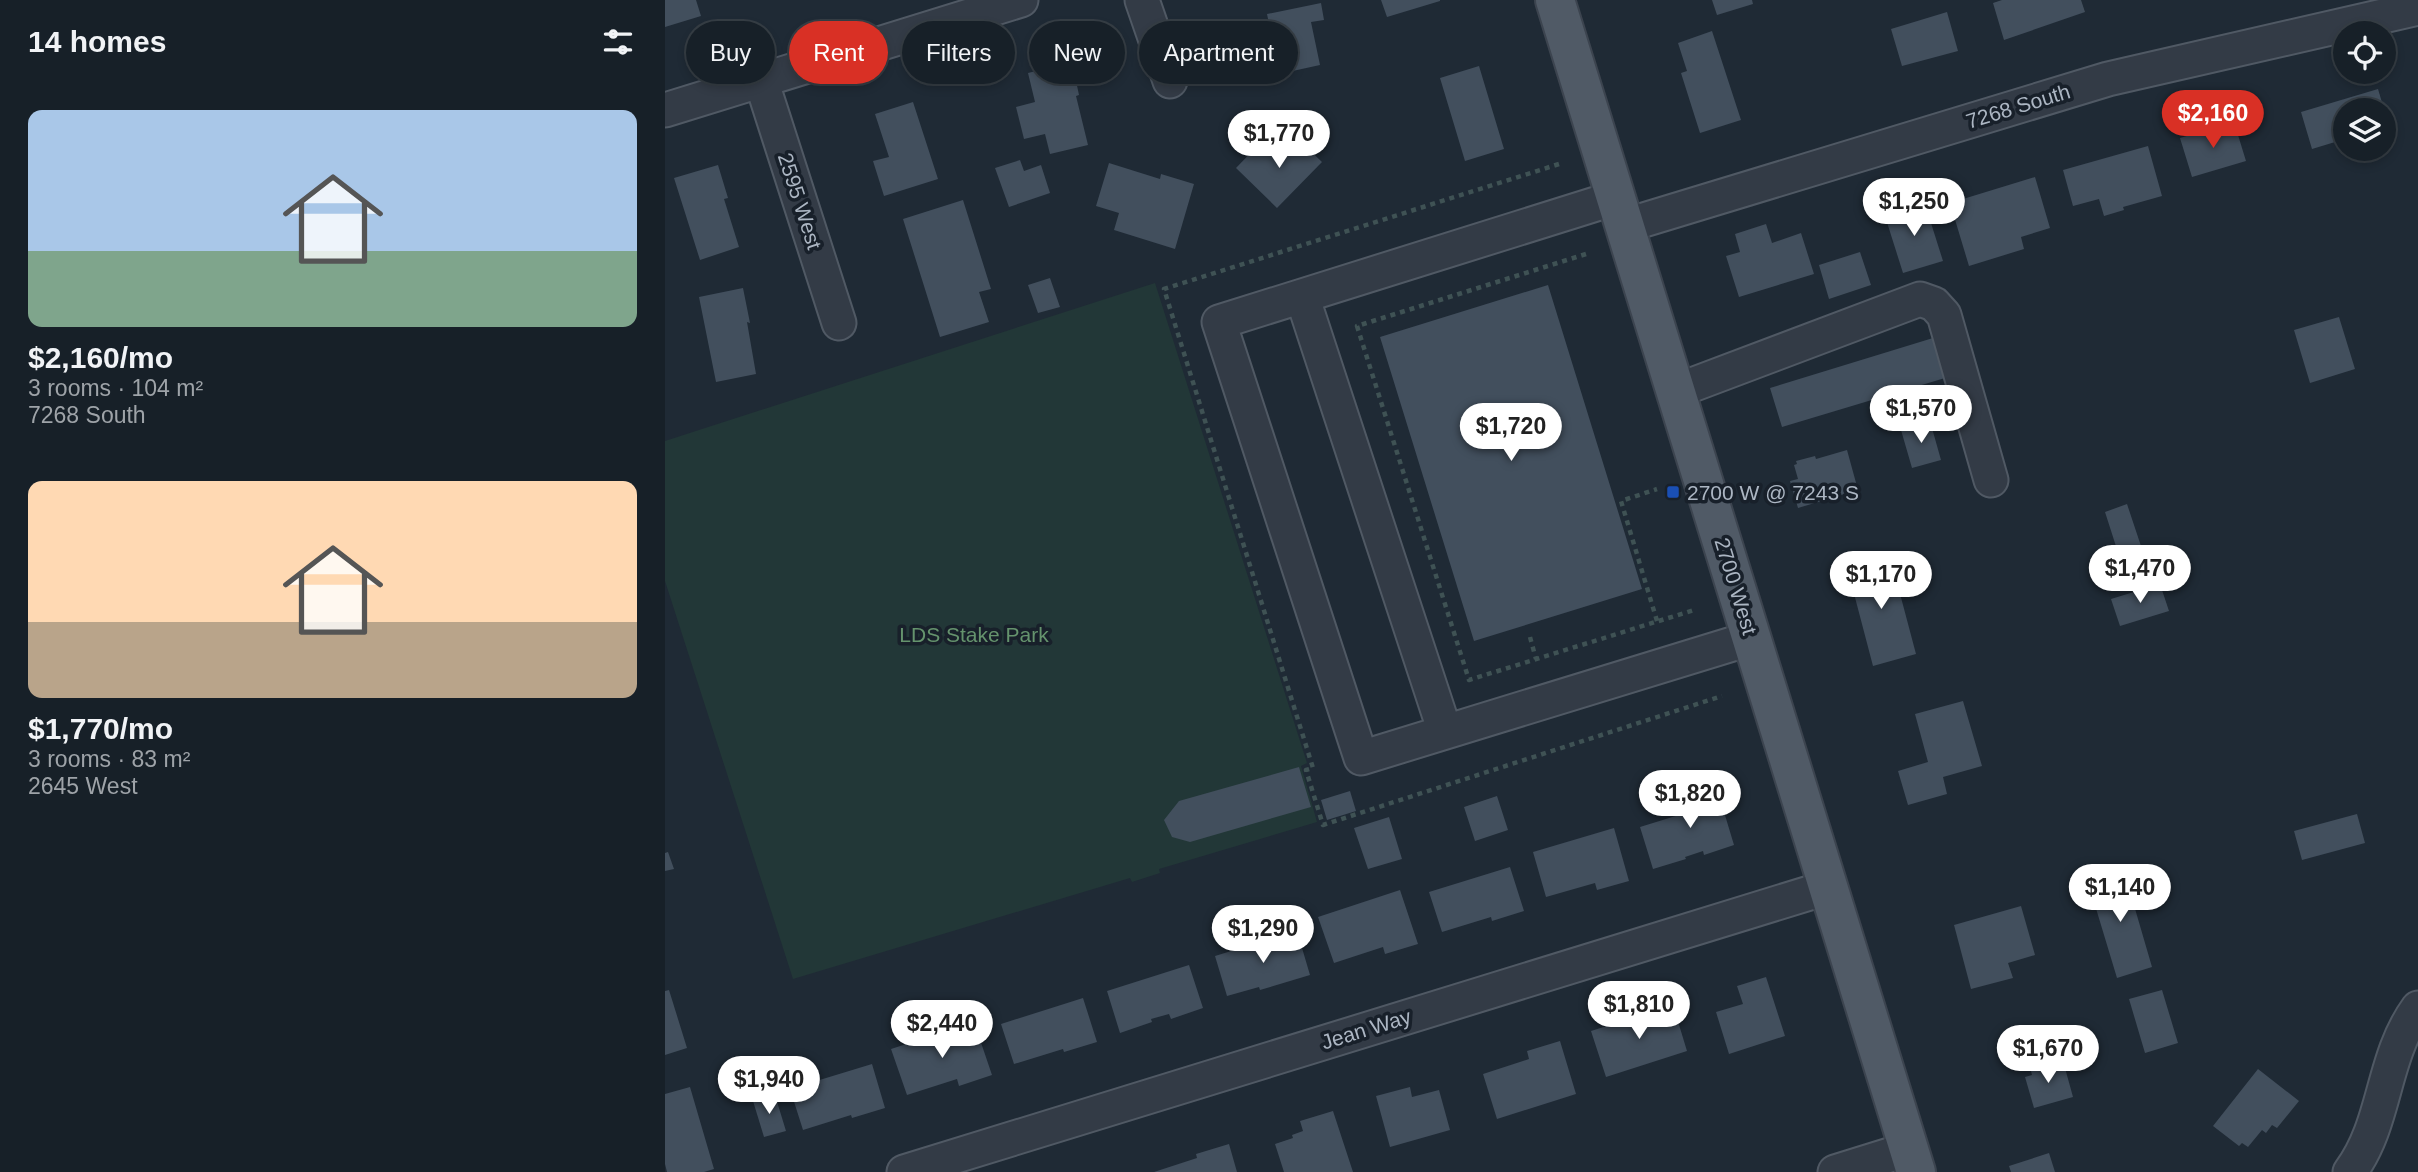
<!DOCTYPE html>
<html lang="en">
<head>
<meta charset="utf-8">
<style>
	body { margin:0; font-family:Arial,sans-serif; background:#242d34; color:#f1f3f6; height:100vh; display:flex; flex-direction:column; font-size:26px; white-space:nowrap }
	* { box-sizing:border-box; margin:0 }
	p { font-size:23px; color:#9ea3a8 }
	.icon { flex:none; width:38px; height:38px; fill:none; stroke:currentColor; stroke-width:2; stroke-linecap:round; stroke-linejoin:round }
	.map { position:relative; flex:1; overflow:hidden }
	.panel { display:flex; flex-direction:column; background:#172028; width:665px }
	.panel>* { flex:none }
	.top-card { position:absolute; left:21px; top:21px; width:665px; height:63px; display:flex; gap:14px }
	.fabs { position:absolute; left:1668px; top:21px; display:grid; gap:14px }
	.fabs a { display:grid; place-items:center; width:63px; height:63px; border-radius:50%; background:#172028; box-shadow:0 4px 10px #0003,0 0 0 2px #363e45; font-size:35px }
	.price { position:absolute; translate:-50% -60px; padding:0 16px; border-radius:24px; background:#fff; color:#222; font-size:23px; line-height:46px; filter:drop-shadow(0 2px 4px #0008) }
	.price::after { content:''; position:absolute; left:50%; top:42px; width:21px; height:16px; margin-left:-10px; background:inherit; clip-path:polygon(0 0,100% 0,50% 100%) }
	.price.active { background:#d93025; color:#fff }
	ul { padding:0; list-style:none }
	li { display:grid; align-content:center; gap:14px; height:371px; padding:0 28px }
	li span { display:grid; place-items:center; height:217px; border-radius:14px; color:#555 }
	li>.icon { margin-inline-start:auto }
	span .icon { width:126px; height:126px; fill:#fffc; stroke-width:1 }
	li b { font-size:30px }
	h2 { display:flex; justify-content:space-between; align-items:center; height:84px; padding:0 28px; font-size:30px }
	.tag { padding:0 24px; border-radius:32px; background:#172028; box-shadow:0 4px 10px #0003,0 0 0 2px #363e45; font-size:24px; line-height:63px }
	.tag.active { background:#d93025; color:#fff }
	main { display:flex; flex:1; min-height:0 }
	.map>svg:first-child { display:block }
</style>
</head>
<body>
<main>
<section class="panel">
<h2>14 homes<svg class="icon" aria-label="filters" viewBox="0 0 24 24"><path d="M4 7h16M4 17h16"/><circle cx="9" cy="7" r="2"/><circle cx="15" cy="17" r="2"/></svg></h2>
<ul>
<li><span style="background:linear-gradient(#a9c7e8 65%,#7fa58c 0)"><svg class="icon" aria-label="home" viewBox="0 0 24 24"><path d="M3 11l9-7 9 7M6 9v11h12V9"/></svg></span><div><b>$2,160/mo</b><p>3 rooms · 104 m²</p><p>7268 South</p></div></li>
<li><span style="background:linear-gradient(#ffd9b3 65%,#b9a48a 0)"><svg class="icon" aria-label="home" viewBox="0 0 24 24"><path d="M3 11l9-7 9 7M6 9v11h12V9"/></svg></span><div><b>$1,770/mo</b><p>3 rooms · 83 m²</p><p>2645 West</p></div></li>
</ul>
</section>
<div class="map">
<svg width="1753" height="1172" viewBox="0 0 1753 1172">
	<rect width="100%" height="100%" fill="#1f2a35"/>
	<path fill="#223737" d="M490 283 642 763 636 766 652 822 494 869 495 873 467 882 465 878 128 979 0 581V441Z"/>
	<path fill="#424f5d" d="M0 0H31L36 16 0 27Z
		M716 0H775V1L722 17Z
		M1047 0H1087L1088 4 1052 15Z
		M1337 0H1416L1420 12 1339 40 1328 3Z
		M656 3 659 20 646 22 655 65 614 74 602 14Z
		M1282 12 1293 51 1237 66 1226 29Z
		M1047 31 1076 120 1035 133 1016 73 1022 71 1013 43Z
		M407 62 414 95 411 96 423 145 385 154 380 134 359 139 351 107 370 102 363 73Z
		M814 66 839 149 800 161 775 78Z
		M1713 89 1724 126 1718 127V110H1680V139L1647 149 1636 112Z
		M248 102 273 179 219 196 208 161 224 157 210 114Z
		M1569 122 1581 161 1527 177 1515 138Z
		M633 139 657 162 612 208 571 168 597 141 615 158Z
		M1483 146 1497 196 1458 207 1459 210 1439 216 1434 199 1408 206 1398 170Z
		M355 160 359 171 376 165 385 193 344 207 330 168Z
		M444 163 495 179 496 174 529 184 510 249 449 230 454 213 431 206Z
		M53 165 63 198 59 199 74 247 35 260 9 178Z
		M1370 177 1385 228 1356 237 1359 249 1304 266 1285 203Z
		M298 200 326 289 314 292 324 322 275 337 238 219Z
		M1260 204 1278 261 1238 273 1220 216Z
		M1101 224 1107 243 1136 233 1149 274 1074 297 1061 256 1075 252 1070 234Z
		M1195 252 1206 285 1164 299 1154 265Z
		M385 278 395 307 373 313 363 285Z
		M883 285 977 589 809 641 715 337Z
		M78 288 85 323 82 322 91 374 51 382 34 297Z
		M1674 317 1690 369 1645 383 1629 330Z
		M1268 338 1280 378 1117 427 1105 388Z
		M1265 421 1276 460 1247 468 1236 430Z
		M1182 450 1193 490 1133 508 1125 481 1133 479 1129 465 1132 464 1131 461 1150 456 1151 459Z
		M1462 504 1480 558 1457 565 1440 512Z
		M1225 556 1251 654 1208 666 1182 567Z
		M1495 584 1504 611 1455 626 1446 599Z
		M1298 701 1317 766 1278 777 1282 794 1243 805 1233 771 1263 762 1250 714Z
		M634 767 646 807 525 842 507 837 499 820 514 801Z
		M1050 782 1069 845 1039 855 1038 851 1020 857 1021 859 988 869 975 827 1030 810 1023 790Z
		M685 791 691 811 662 820 656 800Z
		M832 796 843 830 810 841 799 807Z
		M1692 814 1700 843 1637 860 1629 831Z
		M724 817 737 859 703 869 689 828Z
		M949 828 964 881 932 890 930 883 881 897 868 852Z
		M3 852 9 869 0 871V853Z
		M845 867 859 911 827 921 826 917 777 932 764 892Z
		M1459 871 1487 967 1452 978 1423 882Z
		M735 890 753 944 720 954 718 947 669 963 653 917Z
		M1356 906 1370 955 1343 963 1348 978 1306 989 1289 925Z
		M632 931 645 975 595 990 594 987 562 996 550 956Z
		M524 965 538 1008 506 1019 504 1014 486 1019 487 1022 455 1033 442 991Z
		M1101 977 1120 1036 1064 1054 1051 1012 1078 1004 1072 986Z
		M4 990 22 1048 0 1055V991Z
		M1497 990 1513 1043 1480 1053 1464 999Z
		M418 998 432 1042 399 1052 398 1049 349 1064 336 1024Z
		M1008 1005 1022 1051 941 1077 926 1031Z
		M309 1022 327 1075 294 1086 292 1079 242 1095 226 1049Z
		M895 1041 911 1094 832 1119 818 1074 864 1059 862 1051Z
		M1382 1062 1383 1067 1392 1064 1394 1070 1400 1068 1408 1097 1369 1108 1360 1077 1367 1075 1365 1067Z
		M207 1064 220 1108 187 1118 186 1115 138 1130 125 1089Z
		M1593 1069 1634 1101 1612 1128 1607 1125 1601 1133 1597 1130 1583 1147 1577 1143 1574 1146 1548 1126Z
		M25 1087 49 1169 39 1172H2L0 1164V1094Z
		M745 1087 747 1097 774 1090 785 1130 725 1147 711 1096Z
		M110 1095 121 1131 99 1137 88 1101Z
		M668 1111 688 1172H619L610 1144 628 1138 627 1135 638 1131 635 1121Z
		M564 1144 572 1172H489L532 1158 531 1154Z
		M1384 1153 1390 1172H1346L1344 1166Z"/>
	<g fill="none" stroke-linecap="round" stroke-linejoin="round">
		<g stroke="#505964" stroke-width="37">
			<path id="minor" d="M477 0 505 81
				M96 80 174 323
				M0 110 356 0
				M950 198 554 322 696 758 1087 638
				M959 226 1443 79 1753 8
				M637 296 780 732
				M1011 391 1255 299 1269 304 1279 315 1326 480
				M239 1172 1164 887
				M1170 1172 1244 1149
				M1685 1172C1722 1122 1716 1059 1753 1008"/>
		</g>
		<g stroke="#3c444f" stroke-width="42">
			<path id="major" d="M890 0 1251 1172"/>
		</g>
		<path stroke="#3f5254" stroke-width="4.5" stroke-dasharray="5 5" stroke-linecap="butt" d="M894 164 499 289 648 768 641 770 658 825 1057 696
			M921 254 692 326 804 680 1029 610
			M992 621 956 501 992 489
			M865 637 871 659"/>
		<use href="#minor" stroke="#333b46" stroke-width="33"/>
		<use href="#major" stroke="#505a66" stroke-width="38"/>
	</g>
	<rect fill="#1a4fb4" stroke="#18202a" stroke-width="2.5" x="1001" y="485" width="14" height="14" rx="3.5"/>
	<g text-anchor="middle" dominant-baseline="central" stroke-width="7" stroke-linejoin="round" paint-order="stroke">
		<g font-size="21" fill="#acb6c3" stroke="#18202a">
			<text transform="translate(1353 106) rotate(-17)">7268 South</text>
			<text transform="translate(135 201) rotate(72)">2595 West</text>
			<text transform="translate(1071 586) rotate(73)">2700 West</text>
			<text transform="translate(701 1029) rotate(-17)">Jean Way</text>
		</g>
		<g font-size="21" fill="#acb6c3" stroke="#18202a" text-anchor="start">
			<text x="1022" y="492">2700 W @ 7243 S</text>
		</g>
		<g font-size="21" fill="#65936d" stroke="#18202a">
			<text x="309" y="634">LDS Stake Park</text>
		</g>
	</g>
</svg>
<div class="fabs">
<a><svg class="icon" aria-label="locate" viewBox="0 0 24 24"><circle cx="12" cy="12" r="6"/><path d="M12 2v4M12 18v4M2 12h4M18 12h4"/></svg></a>
<a><svg class="icon" aria-label="layers" viewBox="0 0 24 24"><path d="M12 4l9 5-9 5-9-5zM3 14l9 5 9-5"/></svg></a>
</div>
<b class="price active" style="left:1548px;top:150px">$2,160</b>
<b class="price" style="left:614px;top:170px">$1,770</b>
<b class="price" style="left:1249px;top:238px">$1,250</b>
<b class="price" style="left:1256px;top:445px">$1,570</b>
<b class="price" style="left:846px;top:463px">$1,720</b>
<b class="price" style="left:1475px;top:605px">$1,470</b>
<b class="price" style="left:1216px;top:611px">$1,170</b>
<b class="price" style="left:1025px;top:830px">$1,820</b>
<b class="price" style="left:1455px;top:924px">$1,140</b>
<b class="price" style="left:598px;top:965px">$1,290</b>
<b class="price" style="left:974px;top:1041px">$1,810</b>
<b class="price" style="left:277px;top:1060px">$2,440</b>
<b class="price" style="left:1383px;top:1085px">$1,670</b>
<b class="price" style="left:104px;top:1116px">$1,940</b>
<div class="top-card">
<a class="tag">Buy</a>
<a class="tag active">Rent</a>
<a class="tag">Filters</a>
<a class="tag">New</a>
<a class="tag">Apartment</a>
</div>
</div>
</main>
</body>
</html>
